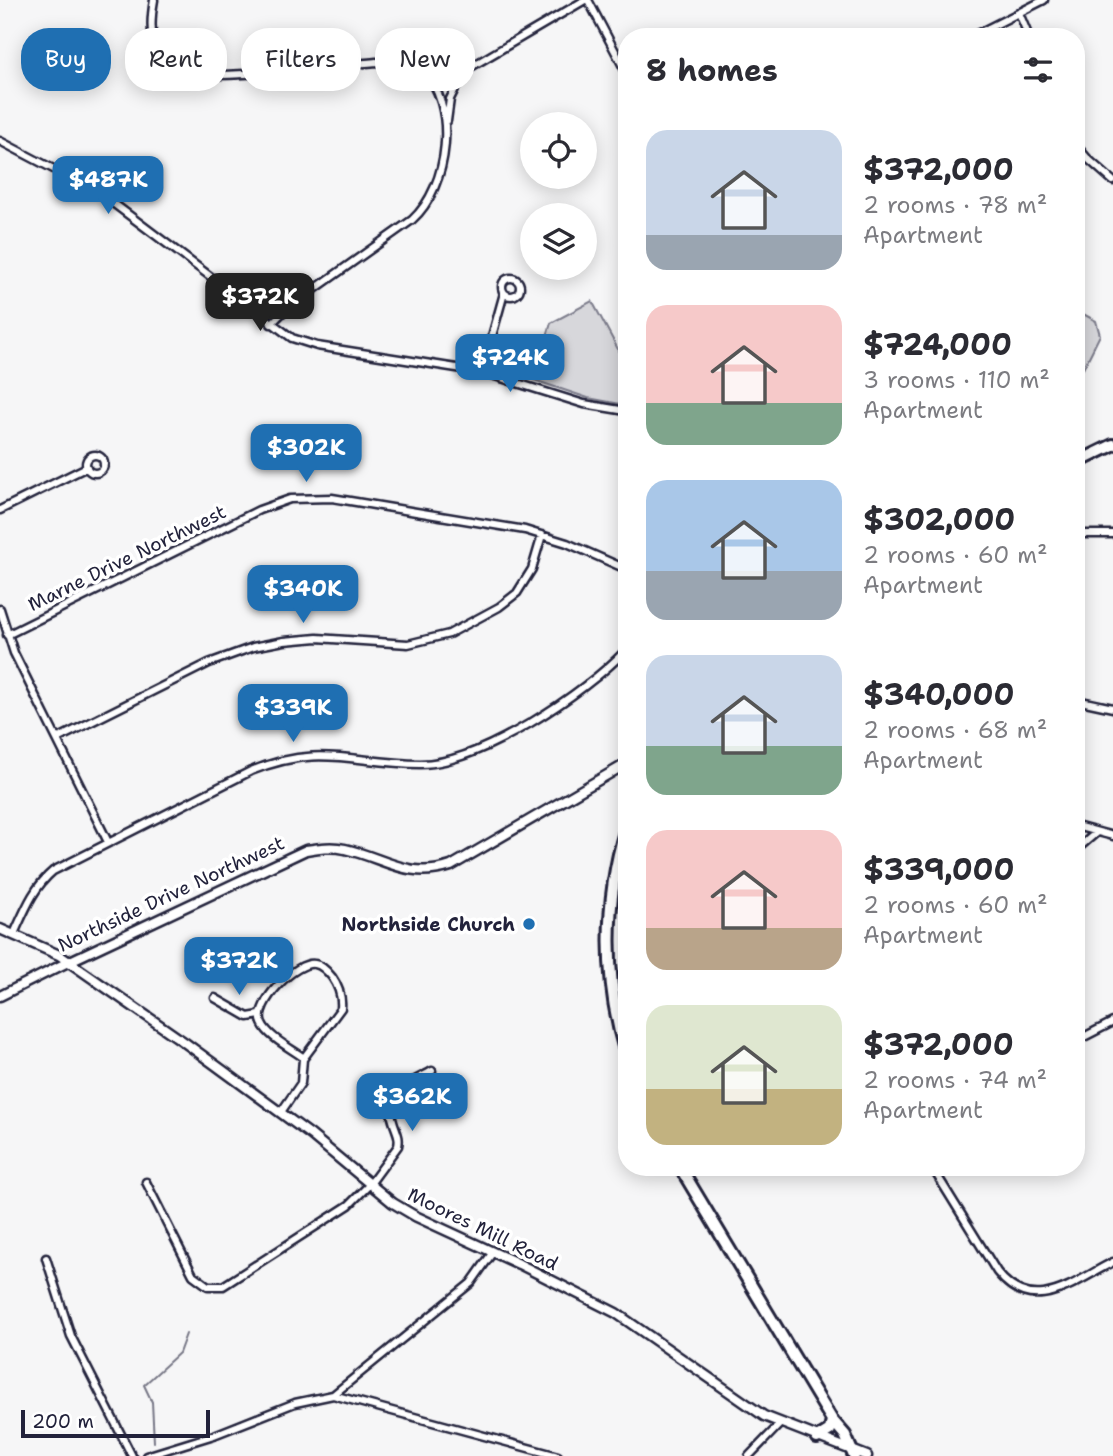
<!DOCTYPE html>
<html lang="en">
<head>
<meta charset="utf-8">
<style>
	body { margin:0; font-family:"Shantell Sans",sans-serif; background:#f2f2f3; color:#2b2b33; height:100vh; display:flex; flex-direction:column; font-size:26px; white-space:nowrap }
	* { box-sizing:border-box; margin:0 }
	p { font-size:23px; color:#7c7c81 }
	.icon { flex:none; width:38px; height:38px; fill:none; stroke:currentColor; stroke-width:2; stroke-linecap:round; stroke-linejoin:round }
	.map { position:relative; flex:1; overflow:hidden }
	.drawer { position:absolute; left:618px; top:28px; width:467px; height:1148px; display:flex; flex-direction:column; background:#fff; border-radius:28px; box-shadow:0 4px 18px #0003 }
	.drawer>* { flex:none }
	.banner { position:absolute; left:21px; top:28px; width:492px; height:63px; display:flex; gap:14px }
	.fabs { position:absolute; left:520px; top:112px; display:grid; gap:14px }
	.fabs a { display:grid; place-items:center; width:77px; height:77px; border-radius:50%; background:#fff; box-shadow:0 4px 18px #0003; font-size:35px }
	.scale { position:absolute; left:21px; bottom:18px; width:189px; box-sizing:border-box; padding-left:7px; border:4px solid #22223b; border-top:0; font-size:19px; line-height:24px; white-space:nowrap; color:#22223b; -webkit-text-stroke:5px #fff; paint-order:stroke }
	.price { position:absolute; translate:-50% -60px; padding:0 16px; border-radius:14px; background:#1f6fb2; color:#fff; font-size:23px; line-height:46px; filter:drop-shadow(0 2px 4px #0008) }
	.price::after { content:''; position:absolute; left:50%; top:42px; width:21px; height:16px; margin-left:-10px; background:inherit; clip-path:polygon(0 0,100% 0,50% 100%) }
	.price.on { background:#222; color:#fff }
	ul { padding:0; list-style:none }
	li { display:flex; align-items:center; gap:21px; height:175px; padding:0 28px }
	li span { display:grid; place-items:center; flex:none; width:196px; height:140px; border-radius:21px; color:#555 }
	li>.icon { margin-inline-start:auto }
	span .icon { width:84px; height:84px; fill:#fffc; stroke-width:1 }
	li b { font-size:30px }
	h2 { display:flex; justify-content:space-between; align-items:center; height:84px; padding:0 28px; font-size:30px }
	.chip { padding:0 24px; border-radius:28px; background:#fff; box-shadow:0 4px 18px #0003; font-size:24px; line-height:63px }
	.chip.on { background:#1f6fb2; color:#fff }
	.map>svg:first-child { display:block }
</style>
</head>
<body>
<div class="map">
<svg width="1113" height="1456" viewBox="0 0 1113 1456">
	<rect width="100%" height="100%" fill="#f6f6f7"/>
	<filter id="ink" filterUnits="userSpaceOnUse"><feTurbulence type="fractalNoise" baseFrequency=".0143" numOctaves="2"/><feDisplacementMap in="SourceGraphic" scale="14" xChannelSelector="R" yChannelSelector="G"/><feConvolveMatrix kernelMatrix="1 2 1 2 8 2 1 2 1" color-interpolation-filters="sRGB"/></filter>
	<g filter="url(#ink)">
		<path fill="#d7d7db" stroke="#7c7c8b" stroke-width="2" d="M592 301 626 364V405L588 398 534 380 551 323Z
			M1076 310 1096 321 1100 335 1083 369 1076 374Z"/>
		<g fill="none" stroke-linecap="round" stroke-linejoin="round">
			<path stroke="#767685" stroke-width="2" d="M154 1442 152 1402 144 1385 179 1353 186 1334"/>
			<g stroke="#22223b" stroke-width="11">
				<path id="minor" d="M154 0C149 28 149 55 177 71 201 83 341 65 376 62 405 64 433 72 462 73
					M588 0 626 72
					M1019 13 1029 37
					M971 37 1044 0
					M447 121 450 99 464 71 585 0
					M0 141 101 194 292 338 317 346 482 372 584 404 626 411
					M1076 145 1087 158 1113 181
					M502 287a9 9 0 1 1 18 0a9 9 0 1 1-18 0Z
					M271 324 284 311 412 220C449 187 459 105 422 69
					M482 372 504 293
					M86 464a9 9 0 1 1 18 0a9 9 0 1 1-18 0Z
					M0 510 87 467
					M1076 534H1113
					M0 609 14 653 108 842
					M7 635 259 510 290 499 332 498 525 530 567 543 626 569
					M1076 700 1113 708
					M57 739 209 663 253 647 284 641 317 638 408 644 449 634 499 607 517 593 532 569 542 535
					M1076 826 1113 836
					M1076 850 1097 832
					M14 934C25 910 33 888 53 871L251 771C319 743 353 763 420 764 480 764 585 693 626 650
					M215 998 248 1017 260 1015
					M1076 1041 1113 1022
					M281 1112 301 1083 303 1059 341 1008C342 997 339 987 332 977 328 972 322 965 315 964 297 960 253 1004 262 1023 268 1037 292 1049 304 1058
					M932 1167 997 1272C1033 1318 1073 1282 1113 1262
					M146 1182 193 1275 208 1286H223L349 1205 370 1184 398 1146C400 1137 397 1133 394 1124 382 1092 409 1084 432 1071
					M46 1258 71 1336 132 1456
					M333 1395 471 1283 493 1252
					M146 1456 214 1435 295 1403 333 1395 558 1456
					M749 1456 780 1424"/>
			</g>
			<g stroke="#22223b" stroke-width="13">
				<path id="tertiary" d="M0 929 59 955 184 1042 311 1135 393 1203 415 1216 519 1264 616 1313 764 1416 867 1456
					M0 996 68 962 306 850C319 848 332 846 345 849 385 858 408 880 451 866L626 764"/>
			</g>
			<g stroke="#22223b" stroke-width="16">
				<path id="primary" d="M1076 463 1113 445
					M626 828C604 900 604 981 626 1054
					M680 1167 832 1420 845 1435 854 1456
					M817 1438 830 1430 832 1420"/>
			</g>
			<use href="#minor" stroke="#fff" stroke-width="6"/>
			<use href="#tertiary" stroke="#fff" stroke-width="8"/>
			<use href="#primary" stroke="#fff" stroke-width="10"/>
		</g>
	</g>
	<circle fill="#1f6fb2" stroke="#fff" stroke-width="2.5" cx="529" cy="924" r="7"/>
	<g text-anchor="middle" dominant-baseline="central" stroke-width="7" stroke-linejoin="round" paint-order="stroke">
		<g font-size="19" fill="#22223b" stroke="#fff">
			<text transform="translate(127 558) rotate(-26)">Marne Drive Northwest</text>
			<text transform="translate(171 894) rotate(-25)">Northside Drive Northwest</text>
			<text transform="translate(483 1229) rotate(26)">Moores Mill Road</text>
		</g>
		<g font-size="19" font-weight="bold" fill="#22223b" stroke="#fff" text-anchor="end">
			<text x="515" y="924">Northside Church</text>
		</g>
	</g>
</svg>
<div class="fabs">
<a><svg class="icon" aria-label="locate" viewBox="0 0 24 24"><circle cx="12" cy="12" r="6"/><path d="M12 2v4M12 18v4M2 12h4M18 12h4"/></svg></a>
<a><svg class="icon" aria-label="layers" viewBox="0 0 24 24"><path d="M12 4l9 5-9 5-9-5zM3 14l9 5 9-5"/></svg></a>
</div>
<div class="scale">200 m</div>
<b class="price" style="left:108px;top:216px">$487K</b>
<b class="price on" style="left:260px;top:333px">$372K</b>
<b class="price" style="left:510px;top:394px">$724K</b>
<b class="price" style="left:306px;top:484px">$302K</b>
<b class="price" style="left:303px;top:625px">$340K</b>
<b class="price" style="left:293px;top:744px">$339K</b>
<b class="price" style="left:239px;top:997px">$372K</b>
<b class="price" style="left:412px;top:1133px">$362K</b>
<div class="banner">
<a class="chip on">Buy</a>
<a class="chip">Rent</a>
<a class="chip">Filters</a>
<a class="chip">New</a>
</div>
<section class="drawer">
<h2>8 homes<svg class="icon" aria-label="filters" viewBox="0 0 24 24"><path d="M4 7h16M4 17h16"/><circle cx="9" cy="7" r="2"/><circle cx="15" cy="17" r="2"/></svg></h2>
<ul>
<li><span style="background:linear-gradient(#c9d6e8 75%,#9aa5b1 0)"><svg class="icon" aria-label="home" viewBox="0 0 24 24"><path d="M3 11l9-7 9 7M6 9v11h12V9"/></svg></span><div><b>$372,000</b><p>2 rooms · 78 m²</p><p>Apartment</p></div></li>
<li><span style="background:linear-gradient(#f6c9c9 70%,#7fa58c 0)"><svg class="icon" aria-label="home" viewBox="0 0 24 24"><path d="M3 11l9-7 9 7M6 9v11h12V9"/></svg></span><div><b>$724,000</b><p>3 rooms · 110 m²</p><p>Apartment</p></div></li>
<li><span style="background:linear-gradient(#a9c7e8 65%,#9aa5b1 0)"><svg class="icon" aria-label="home" viewBox="0 0 24 24"><path d="M3 11l9-7 9 7M6 9v11h12V9"/></svg></span><div><b>$302,000</b><p>2 rooms · 60 m²</p><p>Apartment</p></div></li>
<li><span style="background:linear-gradient(#c9d6e8 65%,#7fa58c 0)"><svg class="icon" aria-label="home" viewBox="0 0 24 24"><path d="M3 11l9-7 9 7M6 9v11h12V9"/></svg></span><div><b>$340,000</b><p>2 rooms · 68 m²</p><p>Apartment</p></div></li>
<li><span style="background:linear-gradient(#f6c9c9 70%,#b9a48a 0)"><svg class="icon" aria-label="home" viewBox="0 0 24 24"><path d="M3 11l9-7 9 7M6 9v11h12V9"/></svg></span><div><b>$339,000</b><p>2 rooms · 60 m²</p><p>Apartment</p></div></li>
<li><span style="background:linear-gradient(#dfe7d0 60%,#c2b280 0)"><svg class="icon" aria-label="home" viewBox="0 0 24 24"><path d="M3 11l9-7 9 7M6 9v11h12V9"/></svg></span><div><b>$372,000</b><p>2 rooms · 74 m²</p><p>Apartment</p></div></li>
</ul>
</section>
</div>
</body>
</html>
